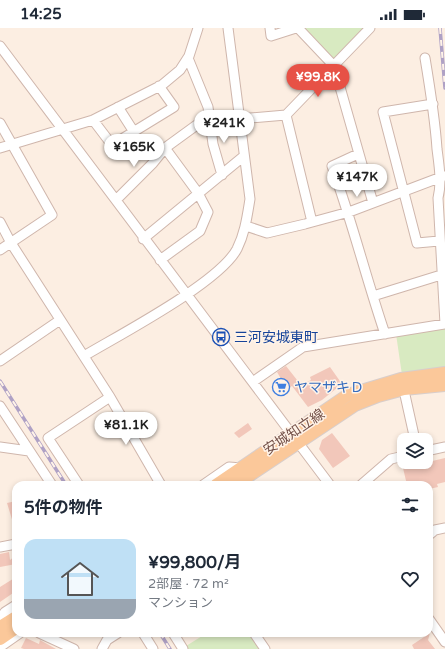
<!DOCTYPE html>
<html lang="ja">
<head>
<meta charset="utf-8">
<style>
	body { margin:0; font-family:"Varela Round","Noto Sans JP",sans-serif; background:#f6f6f7; color:#1f2937; height:100vh; display:flex; flex-direction:column; font-size:15px; white-space:nowrap }
	* { box-sizing:border-box; margin:0 }
	p { font-size:13px; color:#747a83 }
	.icon { flex:none; width:22px; height:22px; fill:none; stroke:currentColor; stroke-width:2; stroke-linecap:round; stroke-linejoin:round }
	.map { position:relative; flex:1; overflow:hidden }
	.side { position:absolute; left:12px; top:453px; width:421px; height:156px; display:flex; flex-direction:column; background:#fff; border-radius:12px; box-shadow:0 2px 6px #0003 }
	.side>* { flex:none }
	.fabs { position:absolute; left:397px; top:405px; display:grid; gap:8px }
	.fabs a { display:grid; place-items:center; width:36px; height:36px; border-radius:8px; background:#fff; box-shadow:0 2px 6px #0003; font-size:20px }
	.price { position:absolute; translate:-50% -34px; padding:0 9px; border-radius:14px; background:#fff; color:#222; font-size:13px; line-height:26px; filter:drop-shadow(0 1px 2px #0008) }
	.price::after { content:''; position:absolute; left:50%; top:24px; width:12px; height:9px; margin-left:-6px; background:inherit; clip-path:polygon(0 0,100% 0,50% 100%) }
	.price.selected { background:#e75146; color:#fff }
	ul { padding:0; list-style:none }
	li { display:flex; align-items:center; gap:12px; height:100px; padding:0 12px }
	li+li { border-top:1px solid #e0e1e3 }
	li span { display:grid; place-items:center; flex:none; width:112px; height:80px; border-radius:12px; color:#555 }
	li>.icon { margin-inline-start:auto }
	span .icon { width:48px; height:48px; fill:#fffc; stroke-width:1 }
	li b { font-size:17px }
	h2 { display:flex; justify-content:space-between; align-items:center; height:48px; padding:0 12px; font-size:17px }
	.status { display:flex; justify-content:space-between; align-items:center; height:28px; padding:0 20px; background:#fff; direction:ltr }
	.status svg { height:11px; fill:currentColor }
	.map>svg:first-child { display:block }
</style>
</head>
<body>
<div class="status"><b>14:25</b><svg viewBox="0 0 49 12"><path d="M0 12V9h3v3zM5 12V6h3v6zM10 12V3h3v9zM15 12V0h3v12zM26 1h20v11H26zM47 4h2v5h-2z"/></svg></div>
<div class="map">
<svg width="445" height="621" viewBox="0 0 445 621">
	<rect width="100%" height="100%" fill="#fceee2"/>
	<path fill="#d8eac1" d="M303 0H364L330 34Z
		M445 298V339L402 347 396 306Z
		M207 605H248L259 621H188L186 618Z"/>
	<path fill="#f2c7ba" d="M286 338 301 357 311 352 310 349 330 339 342 356 322 372 308 379 292 358 287 361 277 344Z
		M248 395 252 401 239 410 234 405Z
		M332 405 350 428 333 440 319 421 322 412Z
		M445 430V454L437 456 438 459 429 461V457H407L403 440Z
		M16 473V498H14L7 475Z
		M9 524 10 532 16 527V536L0 539V526Z
		M16 549V563L0 574V559Z
		M430 605 428 612 435 621H414L412 617Z
		M26 610 39 616 40 612 56 621H24L21 620Z"/>
	<g fill="none" stroke-linecap="round" stroke-linejoin="round">
		<g stroke="#cfb6ac" stroke-width="11">
			<path id="minor" d="M270 0 271 8 296 0
				M298 0 334 38 373 175
				M0 18 330 457
				M188 30 208 79 213 116 222 147
				M425 30C430 60 435 90 437 121 439 137 442 154 438 170L445 296
				M433 76 383 84 417 215 439 213
				M118 79 134 104
				M286 87 312 194
				M239 91 286 87 370 0
				M93 92 112 117 174 79 159 58
				M0 95 52 187 0 222
				M0 120 93 92 162 57 180 42 189 28 198 0
				M358 126 332 138C352 193 366 250 385 306
				M116 172 153 135 165 120 209 88
				M0 194 11 215 110 369 161 457
				M246 198 267 205 305 196 349 184 444 148
				M143 211 244 128
				M160 232 200 203 208 184 198 165 165 120
				M373 268 441 247
				M84 328C119 307 219 255 237 221 245 205 247 189 250 171L228 0
				M0 333 60 292
				M254 353 303 319 445 296
				M405 367 415 412
				M0 378 52 457
				M0 419 29 423
				M426 423 445 419
				M79 457 48 410 110 369
				M203 457 229 439 242 440
				M361 457 391 431 404 428
				M429 507 435 502 445 500
				M0 519 16 516
				M0 590 5 584 16 577
				M429 591 445 614
				M39 605 74 621
				M143 605 153 621
				M173 605 183 621
				M254 605 265 621
				M0 619 20 605
				M102 621 107 612 118 605"/>
		</g>
		<g stroke="#d8cecc" stroke-width="14">
			<path id="major" d="M216 457 348 367 401 351 445 345
				M235 457 355 377 378 368 404 361 445 357
				M0 599 16 589
				M0 611 16 600"/>
		</g>
		<use href="#minor" stroke="#fff" stroke-width="9"/>
		<use href="#major" stroke="#fbc89a" stroke-width="12"/>
		<g stroke="#afa1c5" stroke-width="3.5">
			<path id="rail" d="M440 0 445 60
				M0 353 66 457
				M160 605 170 621"/>
		</g>
		<use href="#rail" stroke="#fff3e8" stroke-width="2" stroke-dasharray="6" stroke-linecap="butt"/>
	</g>
	<defs>
		<g id="bus-ring" transform="scale(0.9)"><circle r="9.5" fill="#fff3e8" stroke="#1a4fb4" stroke-width="1.5"/><path d="M-5-6H5V4H4V6H2V4H-2V6H-4V4H-5ZM-3.5-4V0h7V-4ZM-3.5 1.2v1.5H-2V1.2ZM2 1.2v1.5H3.5V1.2Z" fill="#1a4fb4"/></g>
		<g id="supermarket-ring" transform="scale(0.9)"><circle r="9.5" fill="#fff3e8" stroke="#3f7fe0" stroke-width="1.5"/><path d="M-6-5.5h2.5l.6 2H6L4.5 2H-2.5L-4.4-4H-6ZM-1.5 3.2a1.3 1.3 0 1 0 .1 0ZM3 3.2a1.3 1.3 0 1 0 .1 0Z" fill="#3f7fe0"/></g>
	</defs>
	<g fill-rule="evenodd">
		<use href="#bus-ring" x="221" y="309"/>
		<use href="#supermarket-ring" x="281" y="359"/>
	</g>
	<g text-anchor="middle" dominant-baseline="central" stroke-width="3" stroke-linejoin="round" paint-order="stroke">
		<g font-size="14" fill="#164399" stroke="#fff3e8" text-anchor="start">
			<text x="234" y="309">三河安城東町</text>
		</g>
		<g font-size="14" fill="#366cbe" stroke="#fff3e8" text-anchor="start">
			<text x="294" y="359">ヤマザキＤ</text>
		</g>
		<g font-size="14" fill="#745149" stroke="#fff3e8">
			<text transform="translate(294 404) rotate(-34)">安城知立線</text>
		</g>
	</g>
</svg>
<div class="fabs">
<a><svg class="icon" aria-label="layers" viewBox="0 0 24 24"><path d="M12 4l9 5-9 5-9-5zM3 14l9 5 9-5"/></svg></a>
</div>
<b class="price selected" style="left:318px;top:70px">¥99.8K</b>
<b class="price" style="left:224px;top:116px">¥241K</b>
<b class="price" style="left:134px;top:140px">¥165K</b>
<b class="price" style="left:357px;top:170px">¥147K</b>
<b class="price" style="left:126px;top:418px">¥81.1K</b>
<section class="side">
<h2>5件の物件<svg class="icon" aria-label="filters" viewBox="0 0 24 24"><path d="M4 7h16M4 17h16"/><circle cx="9" cy="7" r="2"/><circle cx="15" cy="17" r="2"/></svg></h2>
<ul>
<li><span style="background:linear-gradient(#bfe0f5 75%,#9aa5b1 0)"><svg class="icon" aria-label="home" viewBox="0 0 24 24"><path d="M3 11l9-7 9 7M6 9v11h12V9"/></svg></span><div><b>¥99,800/月</b><p>2部屋 · 72 m²</p><p>マンション</p></div><svg class="icon" aria-label="heart" viewBox="0 0 24 24"><path d="M12 20l-8-8c-3-5 5-10 8-4 3-6 11-1 8 4z"/></svg></li>
</ul>
</section>
</div>
</body>
</html>
